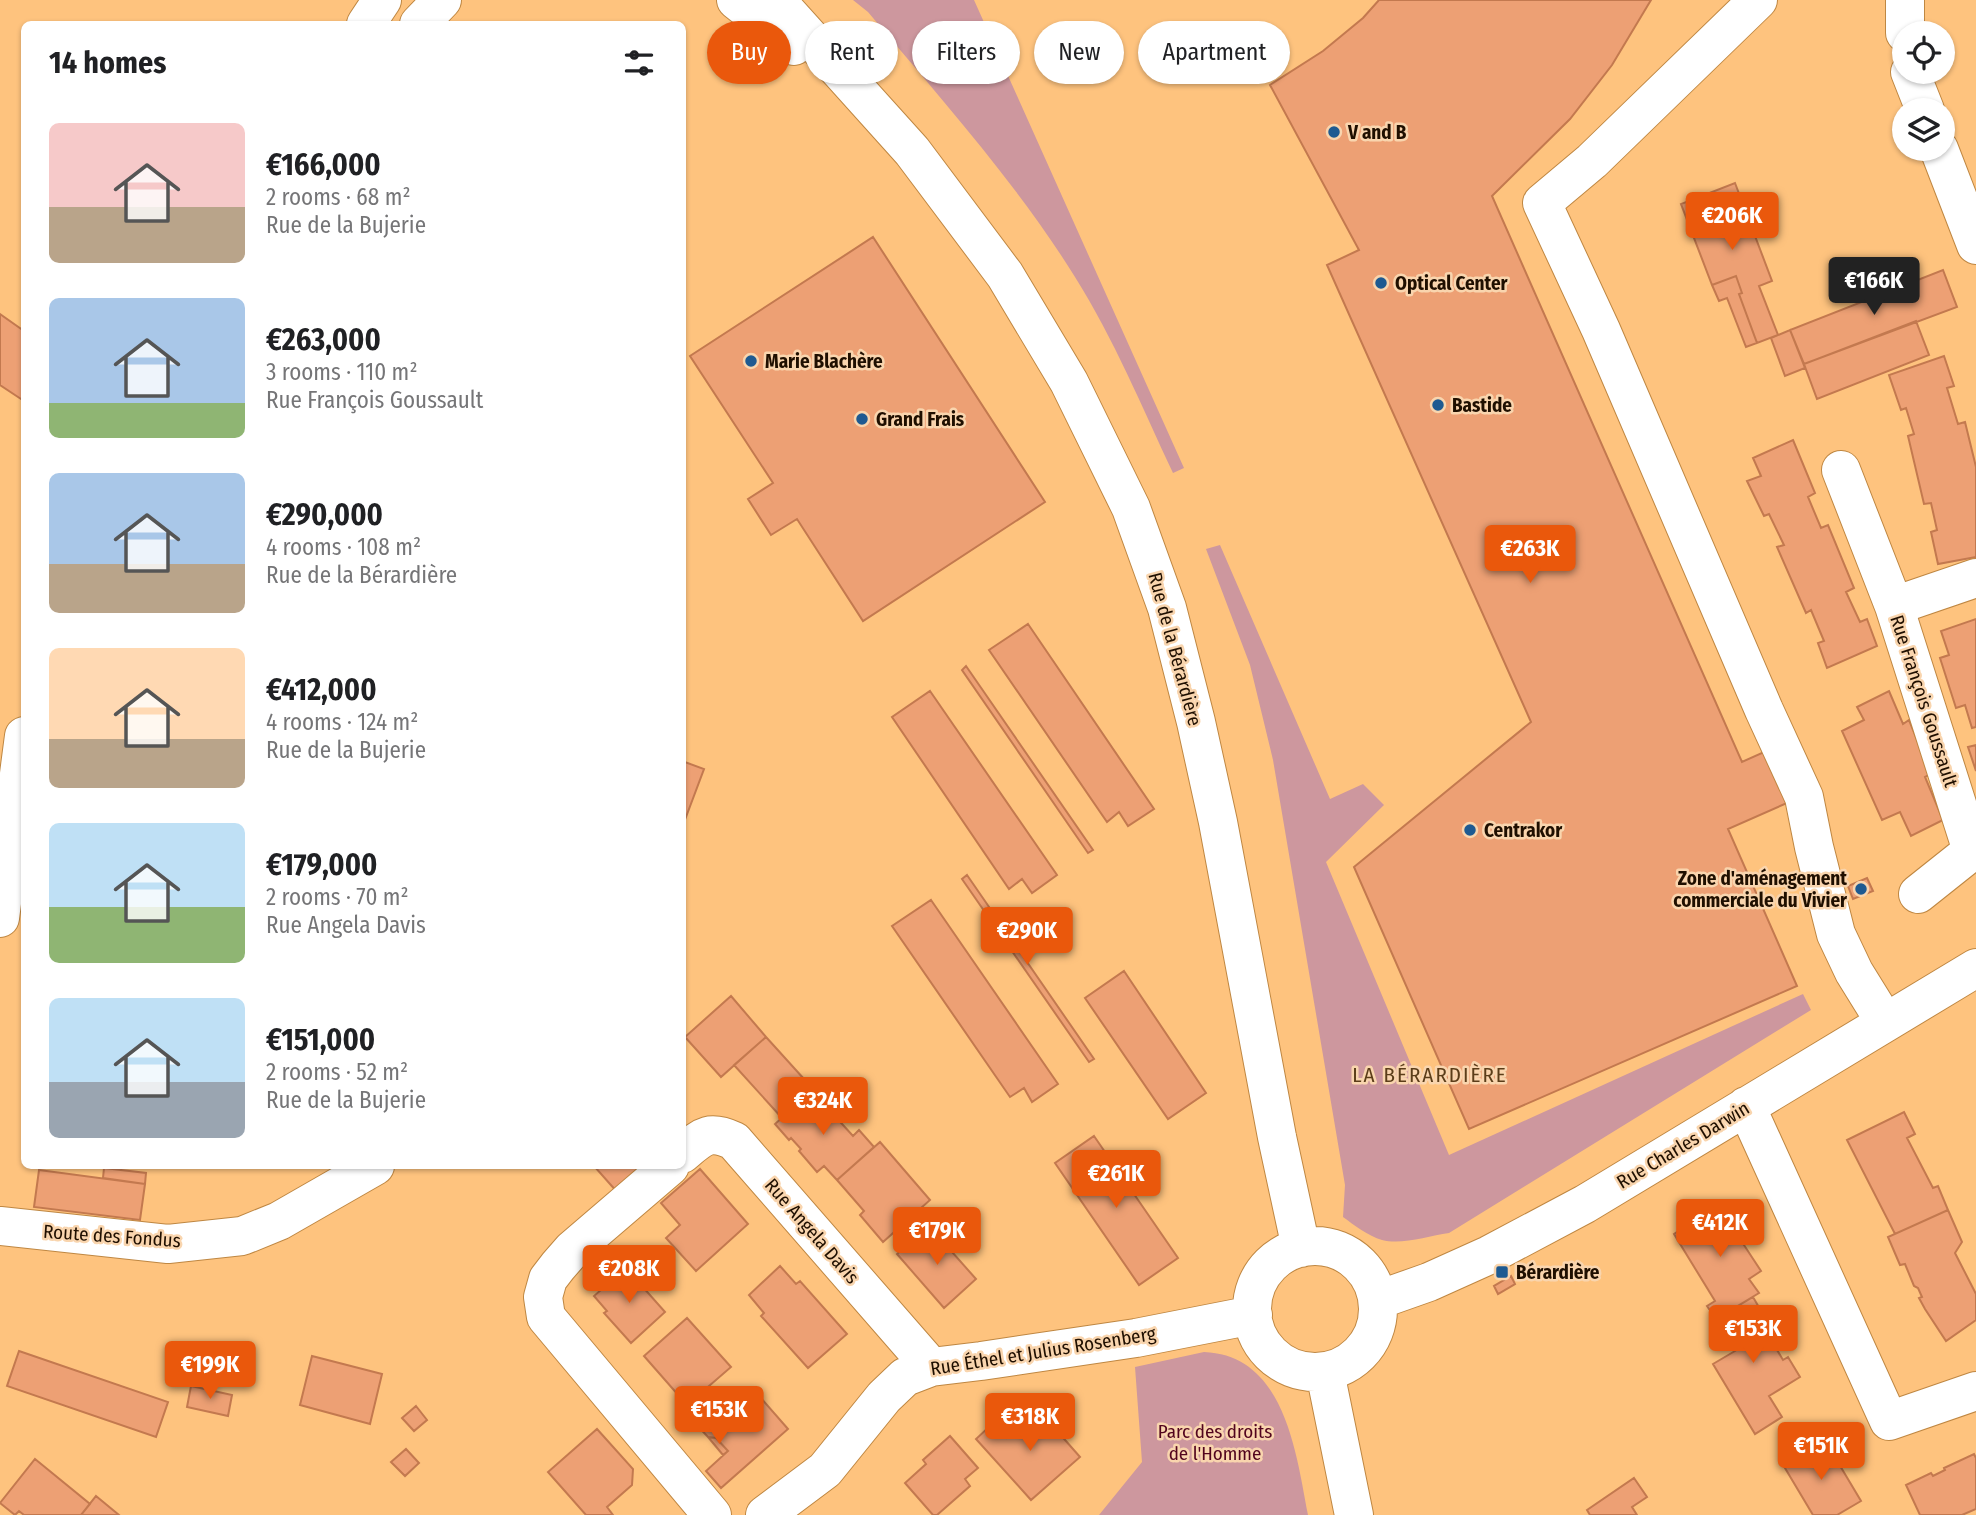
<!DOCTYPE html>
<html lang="en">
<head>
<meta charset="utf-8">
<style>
	body { margin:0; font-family:"Fira Sans Condensed",sans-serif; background:#f6f6f6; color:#202124; height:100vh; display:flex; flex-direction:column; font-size:26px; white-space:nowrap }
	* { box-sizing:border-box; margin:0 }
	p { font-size:23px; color:#757577 }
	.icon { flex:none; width:38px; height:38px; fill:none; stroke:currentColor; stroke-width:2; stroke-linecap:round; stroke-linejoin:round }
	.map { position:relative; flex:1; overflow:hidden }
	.side { position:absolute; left:21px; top:21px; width:665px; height:1148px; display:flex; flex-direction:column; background:#fff; border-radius:10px; box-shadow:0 2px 5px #0004 }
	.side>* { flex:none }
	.top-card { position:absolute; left:707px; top:21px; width:665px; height:63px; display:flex; gap:14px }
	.controls { position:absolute; left:1892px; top:21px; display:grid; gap:14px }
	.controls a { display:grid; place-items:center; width:63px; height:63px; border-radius:50%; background:#fff; box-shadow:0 2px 5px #0004; font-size:35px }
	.price { position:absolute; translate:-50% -60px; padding:0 16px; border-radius:7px; background:#ea580c; color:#fff; font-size:23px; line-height:46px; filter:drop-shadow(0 2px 4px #0008) }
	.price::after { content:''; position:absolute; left:50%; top:42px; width:21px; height:16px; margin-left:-10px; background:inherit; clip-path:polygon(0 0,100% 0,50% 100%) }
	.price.on { background:#222; color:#fff }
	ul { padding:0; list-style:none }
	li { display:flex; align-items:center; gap:21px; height:175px; padding:0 28px }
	li span { display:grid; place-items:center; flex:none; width:196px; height:140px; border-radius:10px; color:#555 }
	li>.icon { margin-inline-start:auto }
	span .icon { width:84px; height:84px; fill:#fffc; stroke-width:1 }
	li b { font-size:30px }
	h2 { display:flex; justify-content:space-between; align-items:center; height:84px; padding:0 28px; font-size:30px }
	.pill { padding:0 24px; border-radius:32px; background:#fff; box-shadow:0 2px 5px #0004; font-size:24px; line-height:63px }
	.pill.on { background:#ea580c; color:#fff }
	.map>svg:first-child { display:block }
</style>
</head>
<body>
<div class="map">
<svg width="1976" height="1515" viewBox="0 0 1976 1515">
	<rect width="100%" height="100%" fill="#fec37e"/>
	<path fill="#cd979e" d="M853 0H974L1184 468 1173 473C1142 407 1114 339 1075 277 1016 182 940 98 868 12Z
		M1220 545 1330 799 1363 784 1384 805 1326 862 1449 1155 1803 994 1811 1010 1449 1233C1428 1236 1402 1245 1382 1240 1368 1236 1354 1225 1343 1217L1345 1185 1273 760 1250 665 1206 549Z
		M1204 1352C1285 1355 1296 1453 1308 1515H1099L1142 1462 1135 1367Z"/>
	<path fill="#eda074" stroke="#c3794f" stroke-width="2" d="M1379 0H1651L1612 65 1570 119 1492 196 1742 762 1764 752 1787 803 1728 829 1797 986 1469 1129 1354 867 1531 722 1327 265 1359 250 1270 85 1323 51 1363 18Z
		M1735 183 1772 281 1759 286 1778 335 1757 343 1739 294 1742 293 1736 276 1712 285 1681 204Z
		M873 237 1045 502 863 621 797 519 771 535 748 499 773 483 690 356Z
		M1943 270 1957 307 1804 364 1790 330Z
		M1736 276 1742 293 1739 294 1757 343 1746 347 1727 298 1719 301 1712 285Z
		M0 314 24 331V401L0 385Z
		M1916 321 1929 355 1817 399 1804 364Z
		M1790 330 1805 368 1785 376 1771 338Z
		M1944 356 1954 386 1947 388 1958 424 1965 422 1976 467V557L1938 564 1931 532 1937 530 1931 503 1924 504 1908 436 1914 434 1906 408 1901 410 1889 375Z
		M1793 440 1815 493 1808 497 1821 528 1828 525 1854 588 1846 592 1860 622 1867 619 1877 646 1827 668 1818 643 1824 641 1811 610 1806 613 1777 547 1784 545 1769 514 1764 516 1747 481 1761 476 1753 458Z
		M1976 619V727L1972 728 1965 705 1956 708 1940 658 1949 655 1941 631Z
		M1028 624 1154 809 1128 826 1119 812 1107 822 989 650Z
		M966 666 1093 850 1088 853 962 670Z
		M930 691 1057 875 1032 893 1022 879 1009 889 892 717Z
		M1889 691 1903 724 1909 720 1931 774 1925 777 1943 820 1911 836 1900 812 1882 820 1842 731 1864 720 1857 707Z
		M1976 745V771L1968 747Z
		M682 761 704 769 683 825 682 824Z
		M967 875 1094 1059 1089 1062 962 879Z
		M1867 878 1873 891 1853 899 1848 886Z
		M931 900 1058 1084 1032 1102 1024 1088 1010 1097 892 926Z
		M1124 971 1206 1093 1168 1119 1085 998Z
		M731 996 766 1037 721 1077 685 1037Z
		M766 1037 814 1090 782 1118 734 1065Z
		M812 1091 853 1136 859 1130 874 1147 837 1180 824 1166 817 1172 799 1151 801 1149 791 1138 789 1140 775 1124Z
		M1904 1112 1915 1134 1907 1138 1933 1188 1938 1186 1948 1210 1895 1234 1847 1140Z
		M1094 1136 1178 1258 1139 1285 1055 1163Z
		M880 1142 930 1200 883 1242 860 1215 864 1211 837 1180Z
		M594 1166H650L618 1193Z
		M104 1168 146 1173 145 1184 103 1178Z
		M700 1169 748 1224 696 1271 666 1238 680 1225 661 1203Z
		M39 1170 145 1184 140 1220 34 1207Z
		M1721 1202 1742 1234 1738 1236 1761 1271 1749 1279 1759 1293 1716 1319 1707 1306 1715 1301 1674 1234Z
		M1948 1210 1962 1242 1955 1253 1976 1294V1320L1946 1341 1925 1309 1919 1298 1922 1297 1918 1288 1914 1286 1905 1264 1900 1265 1888 1237Z
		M929 1226 976 1279 944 1308 897 1254Z
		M780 1266 796 1284 800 1281 847 1334 808 1368 761 1316 764 1313 749 1295Z
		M626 1268 665 1312 631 1343 604 1313 607 1311 594 1296Z
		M1511 1276 1515 1284 1498 1294 1494 1286Z
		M1753 1297 1772 1330 1767 1333 1783 1360 1788 1357 1800 1377 1769 1396 1782 1417 1755 1434 1713 1364 1735 1351 1716 1319Z
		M687 1318 731 1367 687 1405 644 1356Z
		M19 1351 168 1402 156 1437 7 1386Z
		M312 1356 382 1374 370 1424 300 1405Z
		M191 1386 232 1395 228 1416 187 1407Z
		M727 1394 743 1411 760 1397 788 1429 721 1488 706 1471 728 1451 716 1438 708 1437 695 1423Z
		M416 1406 427 1420 414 1431 402 1418Z
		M1036 1407 1080 1457 1031 1500 976 1439 991 1425 1006 1438 1019 1426 1017 1423Z
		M597 1429 633 1469 632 1485 607 1507 613 1515H586L548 1472Z
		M950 1436 978 1468 965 1479 970 1486 937 1515H933L905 1483 926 1464 923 1460Z
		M708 1437 716 1438 728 1451 723 1455Z
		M1818 1441 1828 1458 1833 1454 1861 1501 1837 1515H1813L1782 1463Z
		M406 1449 419 1463 405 1476 391 1462Z
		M1974 1454 1976 1458V1509L1962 1515H1920L1906 1485 1931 1473 1933 1476 1945 1470 1944 1468Z
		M35 1459 90 1504 81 1515H24L19 1511 15 1515 0 1503Z
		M1634 1478 1647 1497 1632 1507 1637 1515H1590L1587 1510Z
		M96 1496 119 1515H81Z"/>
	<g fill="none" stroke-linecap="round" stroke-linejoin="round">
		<g stroke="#bf8742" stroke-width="40">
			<path id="minor" d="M736 0 794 46
				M776 0 912 151 1005 275 1069 382 1131 508 1167 608 1196 722 1218 822 1277 1137 1301 1248
				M1758 0 1592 161 1542 203 1601 330 1764 710 1804 797 1814 847 1836 934 1854 972 1885 1022
				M366 24 382 0
				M419 24 442 0
				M1905 33V0
				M1910 72 1925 110
				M1939 149 1976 245
				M1841 470 1894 606
				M1918 894 1972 851 1894 606 1976 578
				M0 918 24 736
				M1746 1106 1889 1421 1976 1391
				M682 1154C702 1137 708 1129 734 1141L931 1367
				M670 1166 572 1250 558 1266 548 1279 543 1297 546 1317 712 1515
				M0 1226 168 1244 242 1236 279 1221 375 1166
				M1252 1309a63 63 0 1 1 126 0a63 63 0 1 1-126 0Z
				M1378 1300 1429 1282 1489 1255 1585 1204 1976 968
				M1325 1372 1354 1515
				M765 1515 825 1470 884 1397 905 1377 931 1367 981 1361 1136 1338 1253 1315"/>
		</g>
		<use href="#minor" stroke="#fff" stroke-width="38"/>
	</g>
	<g fill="#1e5a91" stroke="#f9d5ae" stroke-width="2.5">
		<circle cx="1334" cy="132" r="7"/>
		<circle cx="1381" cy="283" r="7"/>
		<circle cx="751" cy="361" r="7"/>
		<circle cx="1438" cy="405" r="7"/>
		<circle cx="862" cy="419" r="7"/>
		<circle cx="1470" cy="830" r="7"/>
		<circle cx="1861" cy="889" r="7"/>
		<rect x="1495" y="1265" width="14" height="14" rx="3.5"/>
	</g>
	<g text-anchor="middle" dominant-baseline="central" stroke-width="5" stroke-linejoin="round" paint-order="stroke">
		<g font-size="19" font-weight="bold" fill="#1f0f00" stroke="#f9d5ae" text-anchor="start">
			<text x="1348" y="132">V and B</text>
			<text x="1395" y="283">Optical Center</text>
			<text x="765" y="361">Marie Blachère</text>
			<text x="1452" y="405">Bastide</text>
			<text x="876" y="419">Grand Frais</text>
			<text x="1484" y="830">Centrakor</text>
			<text x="1847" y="878" text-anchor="end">Zone d'aménagement<tspan x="1847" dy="22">commerciale du Vivier</tspan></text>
			<text x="1516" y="1272">Bérardière</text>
		</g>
		<g font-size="19" fill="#1f0f00" stroke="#f9d5ae">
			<text transform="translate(1175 649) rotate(75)">Rue de la Bérardière</text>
			<text transform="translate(1924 701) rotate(72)">Rue François Goussault</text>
			<text transform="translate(1683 1145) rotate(-31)">Rue Charles Darwin</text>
			<text transform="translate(812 1231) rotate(49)">Rue Angela Davis</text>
			<text transform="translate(112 1236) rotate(4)">Route des Fondus</text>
			<text transform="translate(1043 1351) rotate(-9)">Rue Éthel et Julius Rosenberg</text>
		</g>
		<g font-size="19" fill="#52041e" stroke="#f9d5ae">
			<text x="1215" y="1431">Parc des droits<tspan x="1215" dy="22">de l'Homme</tspan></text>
		</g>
		<g font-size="21" letter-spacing="2" fill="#5b3d19" stroke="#f9d5ae">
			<text x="1430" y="1075">LA BÉRARDIÈRE</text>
		</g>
	</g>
</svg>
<div class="controls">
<a><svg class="icon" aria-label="locate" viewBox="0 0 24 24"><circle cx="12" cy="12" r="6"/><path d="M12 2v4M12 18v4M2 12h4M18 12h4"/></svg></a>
<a><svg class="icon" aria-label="layers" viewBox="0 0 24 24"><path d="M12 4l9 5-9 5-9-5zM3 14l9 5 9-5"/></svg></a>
</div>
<b class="price" style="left:1732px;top:252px">€206K</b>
<b class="price on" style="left:1874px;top:317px">€166K</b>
<b class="price" style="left:1530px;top:585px">€263K</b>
<b class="price" style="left:1027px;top:967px">€290K</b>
<b class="price" style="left:823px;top:1137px">€324K</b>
<b class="price" style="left:1116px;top:1210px">€261K</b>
<b class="price" style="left:1720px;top:1259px">€412K</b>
<b class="price" style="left:937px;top:1267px">€179K</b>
<b class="price" style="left:629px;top:1305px">€208K</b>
<b class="price" style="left:1753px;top:1365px">€153K</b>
<b class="price" style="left:210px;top:1401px">€199K</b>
<b class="price" style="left:719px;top:1446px">€153K</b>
<b class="price" style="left:1030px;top:1453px">€318K</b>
<b class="price" style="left:1821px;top:1482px">€151K</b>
<div class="top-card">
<a class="pill on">Buy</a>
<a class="pill">Rent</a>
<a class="pill">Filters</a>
<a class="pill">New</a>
<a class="pill">Apartment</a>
</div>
<section class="side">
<h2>14 homes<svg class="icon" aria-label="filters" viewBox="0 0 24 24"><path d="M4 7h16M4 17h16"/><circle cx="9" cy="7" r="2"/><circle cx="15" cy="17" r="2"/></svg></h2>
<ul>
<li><span style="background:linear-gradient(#f6c9c9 60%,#b9a48a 0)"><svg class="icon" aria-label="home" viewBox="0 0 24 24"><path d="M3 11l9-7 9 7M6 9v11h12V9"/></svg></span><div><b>€166,000</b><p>2 rooms · 68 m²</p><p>Rue de la Bujerie</p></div></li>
<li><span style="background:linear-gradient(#a9c7e8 75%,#8fb573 0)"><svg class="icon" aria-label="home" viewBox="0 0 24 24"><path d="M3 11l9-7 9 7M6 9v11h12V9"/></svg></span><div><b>€263,000</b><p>3 rooms · 110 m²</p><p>Rue François Goussault</p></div></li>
<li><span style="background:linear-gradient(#a9c7e8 65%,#b9a48a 0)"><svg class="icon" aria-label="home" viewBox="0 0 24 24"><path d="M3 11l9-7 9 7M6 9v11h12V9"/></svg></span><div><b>€290,000</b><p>4 rooms · 108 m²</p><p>Rue de la Bérardière</p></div></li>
<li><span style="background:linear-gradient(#ffd9b3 65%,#b9a48a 0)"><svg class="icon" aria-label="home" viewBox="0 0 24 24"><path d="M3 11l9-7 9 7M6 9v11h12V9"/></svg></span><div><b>€412,000</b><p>4 rooms · 124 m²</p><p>Rue de la Bujerie</p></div></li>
<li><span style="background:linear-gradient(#bfe0f5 60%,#8fb573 0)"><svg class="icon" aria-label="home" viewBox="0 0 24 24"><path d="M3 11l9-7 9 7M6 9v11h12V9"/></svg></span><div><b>€179,000</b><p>2 rooms · 70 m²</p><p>Rue Angela Davis</p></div></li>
<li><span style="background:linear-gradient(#bfe0f5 60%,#9aa5b1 0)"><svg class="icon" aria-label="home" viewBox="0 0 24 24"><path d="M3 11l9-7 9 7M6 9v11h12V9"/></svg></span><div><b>€151,000</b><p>2 rooms · 52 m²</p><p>Rue de la Bujerie</p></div></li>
</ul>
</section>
</div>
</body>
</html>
